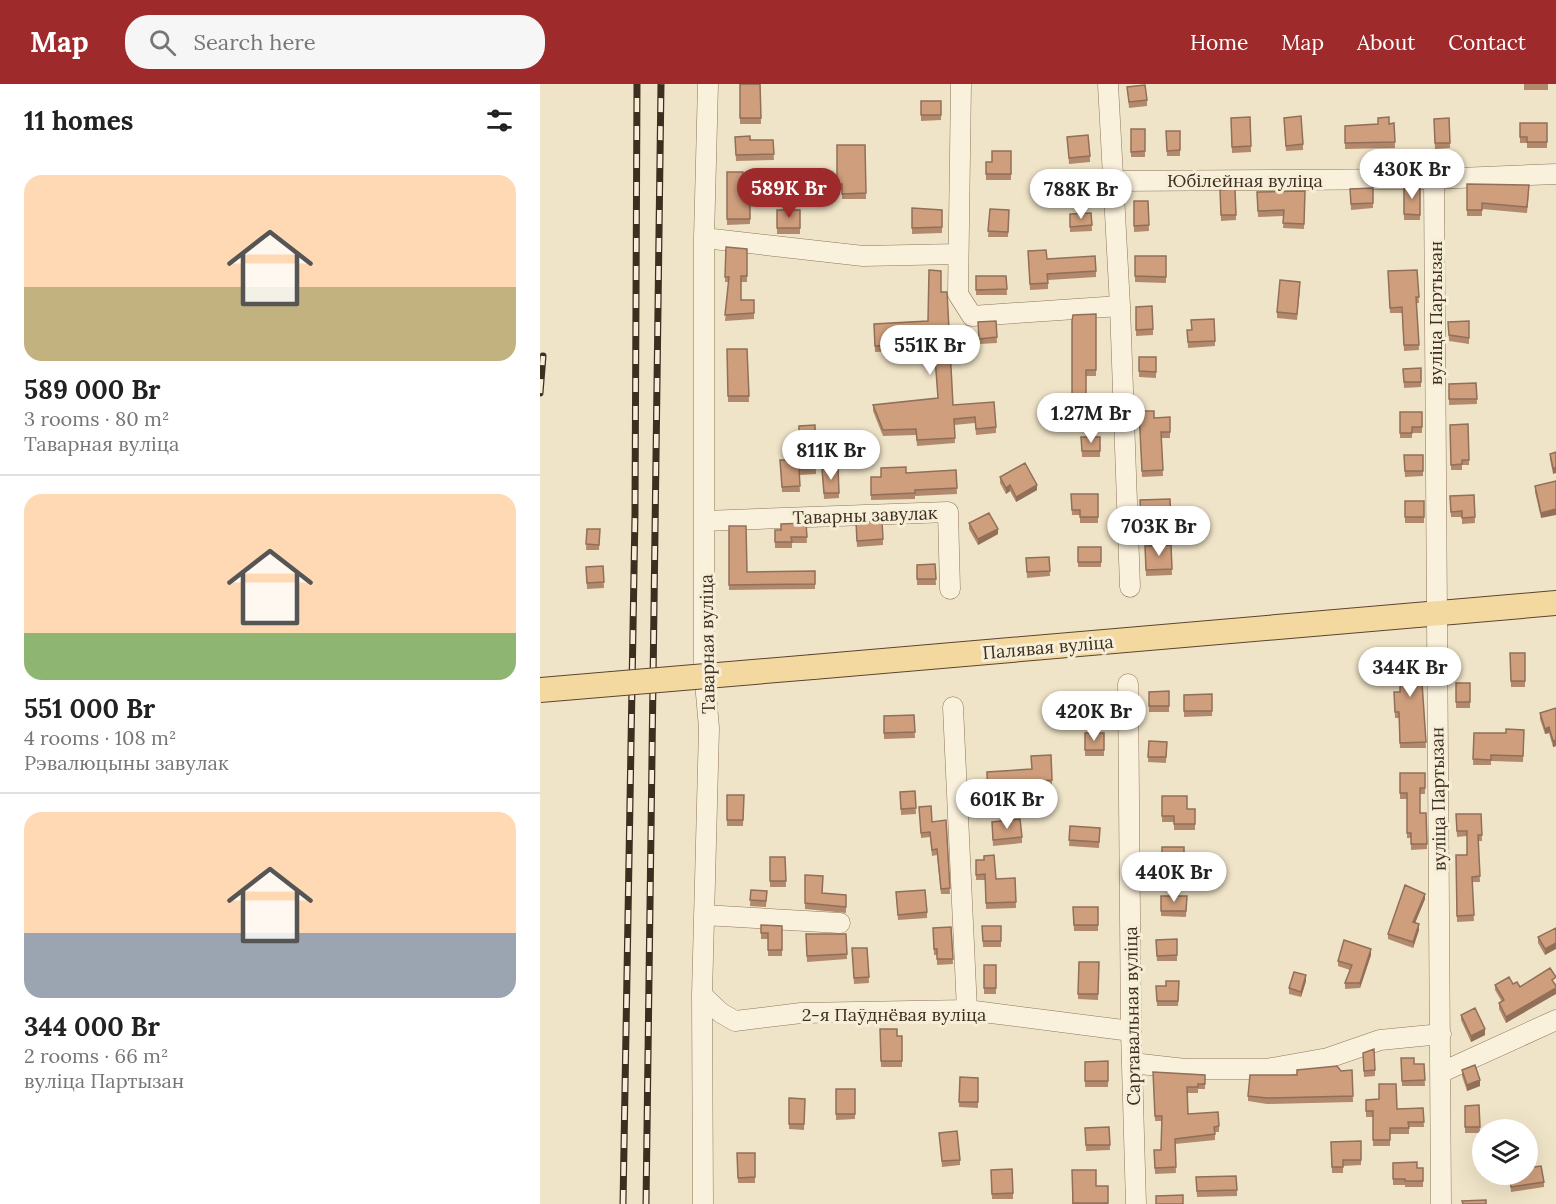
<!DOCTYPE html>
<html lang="en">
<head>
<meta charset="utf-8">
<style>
	body { margin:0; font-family:Lora,serif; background:#f6f6f6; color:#222; height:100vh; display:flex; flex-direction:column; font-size:22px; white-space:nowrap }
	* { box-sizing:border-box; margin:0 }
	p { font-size:20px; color:#767676 }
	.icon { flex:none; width:33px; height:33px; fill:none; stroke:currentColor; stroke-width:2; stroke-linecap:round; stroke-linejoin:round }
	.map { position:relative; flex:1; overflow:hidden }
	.details { display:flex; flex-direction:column; background:#fff; width:540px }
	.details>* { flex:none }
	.tools { position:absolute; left:932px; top:1035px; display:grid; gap:12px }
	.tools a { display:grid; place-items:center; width:66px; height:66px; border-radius:50%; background:#fff; box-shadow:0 6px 24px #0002; font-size:30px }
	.price { position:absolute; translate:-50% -51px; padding:0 14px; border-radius:21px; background:#fff; color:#222; font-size:20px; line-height:39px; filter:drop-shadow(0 2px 3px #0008) }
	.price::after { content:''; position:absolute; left:50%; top:36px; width:18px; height:14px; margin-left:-9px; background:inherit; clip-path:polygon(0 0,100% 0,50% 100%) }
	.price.current { background:#9e2a2b; color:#fff }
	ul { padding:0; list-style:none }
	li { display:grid; align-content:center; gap:12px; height:318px; padding:0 24px }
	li+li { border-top:2px solid #e0e0e0 }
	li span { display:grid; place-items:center; height:186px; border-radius:18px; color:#555 }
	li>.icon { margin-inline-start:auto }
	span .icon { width:108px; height:108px; fill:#fffc; stroke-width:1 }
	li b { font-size:26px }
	h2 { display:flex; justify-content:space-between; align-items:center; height:72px; padding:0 24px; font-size:26px }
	header { display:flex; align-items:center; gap:36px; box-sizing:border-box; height:84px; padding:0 30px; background:#9e2a2b; color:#fff }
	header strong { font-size:28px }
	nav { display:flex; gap:33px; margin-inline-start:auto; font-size:21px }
	.search { width:420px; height:54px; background:#f6f6f6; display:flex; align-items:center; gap:15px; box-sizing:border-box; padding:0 21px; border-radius:24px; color:#767676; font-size:22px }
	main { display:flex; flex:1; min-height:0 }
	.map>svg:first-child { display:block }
</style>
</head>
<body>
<header>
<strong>Map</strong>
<div class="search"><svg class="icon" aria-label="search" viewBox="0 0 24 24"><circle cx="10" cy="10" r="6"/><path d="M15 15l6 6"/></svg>Search here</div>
<nav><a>Home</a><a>Map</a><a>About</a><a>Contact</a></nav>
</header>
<main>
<section class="details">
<h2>11 homes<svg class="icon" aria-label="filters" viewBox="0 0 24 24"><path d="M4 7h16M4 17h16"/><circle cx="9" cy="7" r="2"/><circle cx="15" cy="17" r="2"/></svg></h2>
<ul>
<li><span style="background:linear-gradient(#ffd9b3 60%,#c2b280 0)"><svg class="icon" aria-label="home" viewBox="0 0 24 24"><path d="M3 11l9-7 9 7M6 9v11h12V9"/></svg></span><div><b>589 000 Br</b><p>3 rooms · 80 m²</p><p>Таварная вуліца</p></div></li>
<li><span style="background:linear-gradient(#ffd9b3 75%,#8fb573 0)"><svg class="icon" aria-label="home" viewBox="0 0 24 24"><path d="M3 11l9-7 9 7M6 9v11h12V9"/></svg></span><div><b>551 000 Br</b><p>4 rooms · 108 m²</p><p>Рэвалюцыны завулак</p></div></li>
<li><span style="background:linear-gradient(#ffd9b3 65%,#9aa5b1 0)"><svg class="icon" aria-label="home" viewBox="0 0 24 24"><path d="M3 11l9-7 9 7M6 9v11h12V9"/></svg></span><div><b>344 000 Br</b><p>2 rooms · 66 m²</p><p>вуліца Партызан</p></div></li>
</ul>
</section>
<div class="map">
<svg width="1016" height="1120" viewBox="0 0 1016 1120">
	<rect width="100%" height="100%" fill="#f0e4c8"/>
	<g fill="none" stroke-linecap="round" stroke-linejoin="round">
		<g stroke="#8d765c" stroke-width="21">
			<path id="minor" d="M421 0 418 210 432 232 580 222
				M568 0 580 222 590 503
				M894 95 901 1120
				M574 97 894 95 1016 90
				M164 154 323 172 417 170
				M164 437 408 428 410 505
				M588 600 591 947 596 1120
				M413 623 427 926
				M164 831 300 839
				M162 911 181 929 195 937 261 929 427 926 591 947
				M592 979 645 985H726L788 974 840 956 901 950
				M902 988 1016 936
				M163 1120 162 911 169 644 164 587V154L168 0"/>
		</g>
		<g stroke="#5b4430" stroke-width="26">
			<path id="major" d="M273 583 1016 519"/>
		</g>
		<use href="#minor" stroke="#faf1dc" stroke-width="20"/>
		<use href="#major" stroke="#f3d9a0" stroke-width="24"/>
		<g stroke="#3d2e20" stroke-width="7">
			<path id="rail" d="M0 309 3 272
				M83 1120 95 430 97 0
				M106 1120 121 0"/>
		</g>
		<use href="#rail" stroke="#f7eed8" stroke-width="4.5" stroke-dasharray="14" stroke-linecap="butt"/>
		<g stroke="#5b4430" stroke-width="26" stroke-linecap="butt">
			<path id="major-bridge" d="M0 606 273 583"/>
		</g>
		<use href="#major-bridge" stroke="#f3d9a0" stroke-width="24"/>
	</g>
	<path fill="#b2896c" d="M200 0H220L221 40H200Z
		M984 0H1008V6H984Z
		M587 3 607 16V22L589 24Z
		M381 17H401V36L381 37Z
		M710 33 711 68 692 69 691 34Z
		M909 34 910 64 895 65 894 35Z
		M744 39 763 60V66L746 67Z
		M854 39 855 64 805 65V42Z
		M980 39H1007V64H987V59H980Z
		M591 45H605V73H591Z
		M626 47H640V72H627Z
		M195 53 210 56H233L234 76 196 77Z
		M527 53 550 72V78L529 80Z
		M297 61H325L326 115H302V106H297Z
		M471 67V96H446V78H452Z
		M187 88 203 95H210V140L187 141Z
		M927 100 989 107 987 129 942 125V132H927Z
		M864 102H880V136H864Z
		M833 104V124L811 126 810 105Z
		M695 105 696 136 681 137 680 106Z
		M765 107 764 145 743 144 744 132 718 133 717 108Z
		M594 117H608L609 147 594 148Z
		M372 124 402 126V149L372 150Z
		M450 125 469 126 468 153H448Z
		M237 126H260V150H237Z
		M551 129 552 147 530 148V130Z
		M186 163 207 165V198H201V216H214V235L185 237 189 198H185Z
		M488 167 507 175 556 187V193L508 196V205L490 206Z
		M595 172H626V199L595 198Z
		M877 186 879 219H876L879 266 864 267 862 229H850L848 187Z
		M436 192H466L467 211H436Z
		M760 204 757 236 737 234V228Z
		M401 208 413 321 456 343V349L436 351 435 339 414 341 415 359 377 362 376 351 343 352 333 327V321L398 314 394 265 335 268 334 240 388 237Z
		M596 223 613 245V251L596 252Z
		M556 230V292H546V311H559V334L535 335V327H532V237Z
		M674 235 675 262 648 264 647 246H651Z
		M456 237 457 259 439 260 438 238Z
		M929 237V260L909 257 908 238Z
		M187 265H207L209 318H188Z
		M599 273H616V294L599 293Z
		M881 284V303L864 304 863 285Z
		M936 299 937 320 909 321V300Z
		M599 327 614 334 630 333V354H621L623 392 602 393Z
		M860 328H882V349H872V354H860Z
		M928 340 929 381H922V386H911L910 341Z
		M275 341 276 390 259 391 260 408H242L240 376H254L259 353Z
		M541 353H560V373H542Z
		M1016 368 1013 390 1010 375V370Z
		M864 371H883V392L865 393Z
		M298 384 299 414 284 415 282 385Z
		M416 386 417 410 375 412V415L331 416V393H341L366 389Z
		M460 393 497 406 476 418 470 407 466 410 460 399Z
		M1016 397 1001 434 995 408V402Z
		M531 410H558V439H540V431H532Z
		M934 411 935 439 922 440V433H911L910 412Z
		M630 415 631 442 601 443 600 416Z
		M865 417H884V439H865Z
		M266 439 267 459H252V464H235V446H241Z
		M429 439 458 450 438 461 429 445Z
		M189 442 207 488 275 487V505L189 506Z
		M316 443 343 455V461L317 463Z
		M47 445H60L59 466H46Z
		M631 461 632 491 606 492 605 462Z
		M538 463H561V483H538Z
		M509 473 510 492 487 494 486 474Z
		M395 480 396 501H377V481Z
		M63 482 64 504 47 505 46 483Z
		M880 569 886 664H860L859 634H855L854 608H860V591H852V570Z
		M970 569H985V603H971Z
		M916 599H930V624H916Z
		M629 607V628H609V608Z
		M672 610V632L644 633V611Z
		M1016 624V662L1013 663 1009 649 1005 650 1000 635V629Z
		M374 631 375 654 344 655V632Z
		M984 646 983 678 951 677V681H933L934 649H966Z
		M545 649H564V672H545Z
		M609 657 627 658 626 679 608 678Z
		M447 688 512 696V702L472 705 473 720 448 721Z
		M860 689H885V710H880V729H886L887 765 871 766V754H867V715H860Z
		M375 707 376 730 361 731 360 708Z
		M187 711H204L203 742H187Z
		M622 712 647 725H655V746H634V738H622Z
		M379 723 392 738 406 736 410 810H401L397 771 392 772 390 753 381 754Z
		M916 730H941L942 757H938L940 798H932L934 837 917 838 916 771H927V752L917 753Z
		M452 738 482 753V759L453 762Z
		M530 742 560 744 559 764 529 762Z
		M622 763H644V786H622Z
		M230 773H245L246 803H230Z
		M436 776 456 795 475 794 476 824 446 825 445 796H436Z
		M265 791 282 809 306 811V829L265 825Z
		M211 806 227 807 226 823 210 822Z
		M356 808 387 828V834L358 836Z
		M621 812H647L646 833 621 832Z
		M885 815 875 839 879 846 873 864 848 855V850Z
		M533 823H558V847H534Z
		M221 841 242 842V872H228V855H221Z
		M442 842H461V863H443Z
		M411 843 413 880 397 881V871H394L393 844Z
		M1016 844 1005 871 998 859V853Z
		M266 850H306L307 875 267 878Z
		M637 855V877H617L616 856Z
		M312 864H327L329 899 314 900Z
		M831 871 820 904 805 905V899L810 886 798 882V877Z
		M539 878H559L558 916 538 915Z
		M444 881H456V910H444Z
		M639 897 638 922H617L616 902H626Z
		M766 897 761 913 749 910V904Z
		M1016 899 1015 900 966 939 959 925V919L962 918 955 906V901L973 900 980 903Z
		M921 931 945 951 931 958 921 936Z
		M340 945 357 952H362V983H341Z
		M861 974 874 980H884L885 1002H862Z
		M823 975 835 986V992L824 993Z
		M568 977V1003H545V978Z
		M812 986 813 1018 727 1020 708 1017V1012L757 991Z
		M922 986 940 1002 927 1007 922 992Z
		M613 988 665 991V1005H658V1009H647L648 1030 679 1042V1048H675V1056L635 1060 636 1089 615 1090 614 1066H621L622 1037H615Z
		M420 993 438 994V1024L419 1023Z
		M296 1005H315V1035L296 1036Z
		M249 1014 265 1015 264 1046 249 1045Z
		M826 1016 857 1025 883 1024 884 1043H869V1050H850V1062H833V1033H826Z
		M939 1021 940 1049H925V1022Z
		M569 1043 570 1066 546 1067 545 1044Z
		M399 1049 420 1076V1081L402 1083Z
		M821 1057V1081L803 1082V1089H792L791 1058Z
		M197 1069H215V1099H198Z
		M853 1079 877 1084H883V1103H865V1101H853Z
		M451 1086 473 1109V1115H452Z
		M532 1086 556 1102H568V1120H532Z
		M969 1090H987L1004 1098V1103L971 1108Z
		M656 1093 697 1106V1112L657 1113Z"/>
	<path fill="#916f58" d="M1013 384H1016V389L1013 390Z
		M470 401V407L466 410V404Z
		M497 401V406L476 418V413Z
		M1016 425V431L1001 434V429Z
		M458 445V450L438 461V455Z
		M1009 643V649L1005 650V645Z
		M1016 656V662L1013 663V657Z
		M885 810V815L873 844V838Z
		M879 840V846L873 864V858Z
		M1016 859V865L1005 871V865Z
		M831 865V871L820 904V899Z
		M766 891V897L761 913V908Z
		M1016 904V910L966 939V933Z
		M945 945V951L931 958V952Z
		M940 996V1002L927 1007V1001Z"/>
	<path fill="#cf9f7d" stroke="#916f58" stroke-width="1.5" d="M200 0H220L221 34H200Z
		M605 1 607 16 589 18 587 3Z
		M381 17H401V31H381Z
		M761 32 763 60 746 62 744 34Z
		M710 33 711 62 692 63 691 34Z
		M849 33V40L854 39 855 58 805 59V42L838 40V34Z
		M909 34 910 59H895L894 35Z
		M980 39H1007V58H987V53H980Z
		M591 45H605V67L591 68Z
		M626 47H640V66L627 67Z
		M548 51 550 72 529 74 527 53Z
		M210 52V56H233L234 70 196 71 195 53Z
		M297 61H325L326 109 302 110V100L297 101Z
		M452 67H471V90H446V78H452Z
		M187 88H203V95H210V135H187Z
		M927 100 989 101 987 123 942 119V126H927Z
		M864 102H880V131L864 130Z
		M833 104V119L811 120 810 105Z
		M695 105 696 131H681L680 106Z
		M765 107 764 140 743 139 744 126 718 127 717 108Z
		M594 117H608L609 141 594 142Z
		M372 124 402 126V143L372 144Z
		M450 125 469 126 468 148 448 147Z
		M237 126H260V144H237Z
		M551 129 552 141 530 143V130Z
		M186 163 207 165V192H201V216H214V229L185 231 189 193H185Z
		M506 166 507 175 555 172 556 187 507 190 508 199 490 200 488 167Z
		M595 172H626V193L595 192Z
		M389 186 401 187V208H407L413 321 454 318 456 343 436 345 435 333 414 335 415 354 377 356 376 345 343 346 333 321 398 314 394 259 335 262 334 240 388 237Z
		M877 186 879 213H876L879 261H864L862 223 850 224 848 187Z
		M436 192H466L467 205 436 206Z
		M740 196 760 198 757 230 737 228Z
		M612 222 613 245 596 246V223Z
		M556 230V286H546V311H559V328L535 329V321L532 322V237L533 231Z
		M674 235 675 257 648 258 647 246H652L651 236Z
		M456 237 457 253 439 255 438 238Z
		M929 237V254L909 251 908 238Z
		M187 265H207L209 312H188Z
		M599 273H616V288L599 287Z
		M881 284V298H864L863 285Z
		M936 299 937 315H909V300Z
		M599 327H614V334L630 333V348H621L623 386 602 387Z
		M860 328H882V343H872V349H860Z
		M928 340 929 376H922V380L911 381 910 341Z
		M275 341 276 384 259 385 260 402 242 403 240 376H254L253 353H259V342Z
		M541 353H560V367H542Z
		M1016 368V384H1013L1010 370Z
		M864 371H883V387H865Z
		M485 379 497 401 476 413 470 401 466 404 460 393Z
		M366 383V389L416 386 417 404 375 406V409L331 411V393H341V384Z
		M298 384 299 409H284L282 385Z
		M1016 397V425L1001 429 995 402Z
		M531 410H558V433H540V426H532Z
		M934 411 935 433 922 434V427L911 428 910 412Z
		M630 415 631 437H601L600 416Z
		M865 417H884V433H865Z
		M449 429 458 445 438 455 429 439Z
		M342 437 343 455 317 457 316 438Z
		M266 439 267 453H251L252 458H235V446H241V440Z
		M189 442H206L207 488 275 487V500L189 501Z
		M47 445H60L59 461 46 460Z
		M631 461 632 485 606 486 605 462Z
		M538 463H561V478H538Z
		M509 473 510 487 487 488 486 474Z
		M395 480 396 495H377V481Z
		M63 482 64 498 47 499 46 483Z
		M880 569 886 658 860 659 859 628H855L854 608H860V585L852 586V570Z
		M970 569H985V597H971Z
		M916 599H930V618H916Z
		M629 607V622H609V608Z
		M672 610V627H644V611Z
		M1016 624V656L1013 657 1009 643 1005 645 1000 629Z
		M374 631 375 648 344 649V632Z
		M966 645 984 646 983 672 951 671V676L933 675 934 649H966Z
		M545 649H564V666H545Z
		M609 657 627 658 626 673H608Z
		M511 671 512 696 472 699 473 714 448 716 447 688 492 685 491 672Z
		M860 689H885V704H880V729H886L887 760H871V749H867V709H860Z
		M375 707 376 724 361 725 360 708Z
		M187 711H204L203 736H187Z
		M622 712H647V725H655V740H634V732H622Z
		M391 722 392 738 406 736 410 804 401 805 397 765 392 766 390 748 381 749 379 723Z
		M916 730H941L942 751H938L940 792 932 793 934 831 917 832 916 771H927V747H917Z
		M480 735 482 753 453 756 452 738Z
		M530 742 560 744 559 758 529 756Z
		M622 763H644V780H622Z
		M454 771 456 795 475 794 476 818 446 819 445 790 436 791V776H444V772Z
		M230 773H245L246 797H230Z
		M265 791 283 792 282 809 306 811V823L265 819Z
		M865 801 885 810 873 838 879 840 873 858 848 850Z
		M211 806 227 807 226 817 210 816Z
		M385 806 387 828 358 831 356 808Z
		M621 812H647L646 827H621Z
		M533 823H558V841H534Z
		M221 841 242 842V866H228V849H221Z
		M442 842H461V857H443Z
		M411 843 413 875H397V865H394L393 844Z
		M1016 844V859L1005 865 998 853Z
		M266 850H306L307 870 267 872Z
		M637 855V871L617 872 616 856Z
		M804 856 831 865 820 899H805L812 881 798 877Z
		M312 864H327L329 893 314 894Z
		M539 878H559L558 910H538Z
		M444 881H456V904H444Z
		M1010 884 1016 893 1012 896 1016 902V904L966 933 959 919 964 916 955 901 969 893 973 900 977 898 980 903Z
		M754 888 766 891 761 908 749 904Z
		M626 897H639L638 917H617L616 902H626Z
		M935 924 945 945 931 952 921 931Z
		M340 945H357V952H362V977H341Z
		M834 965 835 986 824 987 823 969Z
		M861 974H874V980H884L885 996 862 997Z
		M568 977V997H545V978Z
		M935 981 940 996 927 1001 922 986Z
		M797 982 801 987 812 986 813 1012 727 1014 708 1012 710 991H757V986Z
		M613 988 665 991V1000H658V1003H647L648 1030 678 1028 679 1042 674 1043 675 1050 635 1055 636 1083 615 1084 614 1066H621L622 1032H615Z
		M420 993 438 994V1018H419Z
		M839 1000H856L857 1025 883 1024 884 1038H868L869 1044H850V1056H833V1027H826V1016L839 1015Z
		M296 1005H315V1030H296Z
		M249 1014 265 1015 264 1040H249Z
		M939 1021 940 1043H925V1022Z
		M569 1043 570 1061H546L545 1044Z
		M417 1047 420 1076 402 1077 399 1049Z
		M821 1057V1076H803V1083H792L791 1058Z
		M197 1069H215V1093L198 1094Z
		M877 1078V1084H883V1097H865V1095H853V1079Z
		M1001 1082 1004 1098 971 1103 969 1090H987V1084Z
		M472 1085 473 1109 452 1110 451 1086Z
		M532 1086H556V1102H568V1119H533Z
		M696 1092 697 1106 657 1107 656 1093Z
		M643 1111V1120H616V1112Z
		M946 1116V1120H923L922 1117Z"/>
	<g text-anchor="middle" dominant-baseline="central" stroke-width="6" stroke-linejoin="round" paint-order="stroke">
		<g font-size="18" fill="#3d2e20" stroke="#f7eed8">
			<text x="705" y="96">Юбілейная вуліца</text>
			<text transform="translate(895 229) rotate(-90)">вуліца Партызан</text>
			<text transform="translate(325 431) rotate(-2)">Таварны завулак</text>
			<text transform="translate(167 560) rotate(-91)">Таварная вуліца</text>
			<text transform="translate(508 563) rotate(-5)">Палявая вуліца</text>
			<text transform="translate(898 715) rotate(-91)">вуліца Партызан</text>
			<text x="354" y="930">2-я Паўднёвая вуліца</text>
			<text transform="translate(592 932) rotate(-91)">Сартавальная вуліца</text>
		</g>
	</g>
</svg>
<div class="tools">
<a><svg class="icon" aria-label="layers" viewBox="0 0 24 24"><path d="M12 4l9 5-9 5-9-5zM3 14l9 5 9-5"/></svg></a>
</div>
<b class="price" style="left:872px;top:116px">430K Br</b>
<b class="price current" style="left:249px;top:135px">589K Br</b>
<b class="price" style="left:541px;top:136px">788K Br</b>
<b class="price" style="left:390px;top:292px">551K Br</b>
<b class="price" style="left:551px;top:360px">1.27M Br</b>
<b class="price" style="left:291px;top:397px">811K Br</b>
<b class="price" style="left:619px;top:473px">703K Br</b>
<b class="price" style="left:870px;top:614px">344K Br</b>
<b class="price" style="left:554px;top:658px">420K Br</b>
<b class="price" style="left:467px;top:746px">601K Br</b>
<b class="price" style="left:634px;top:819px">440K Br</b>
</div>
</main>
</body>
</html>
